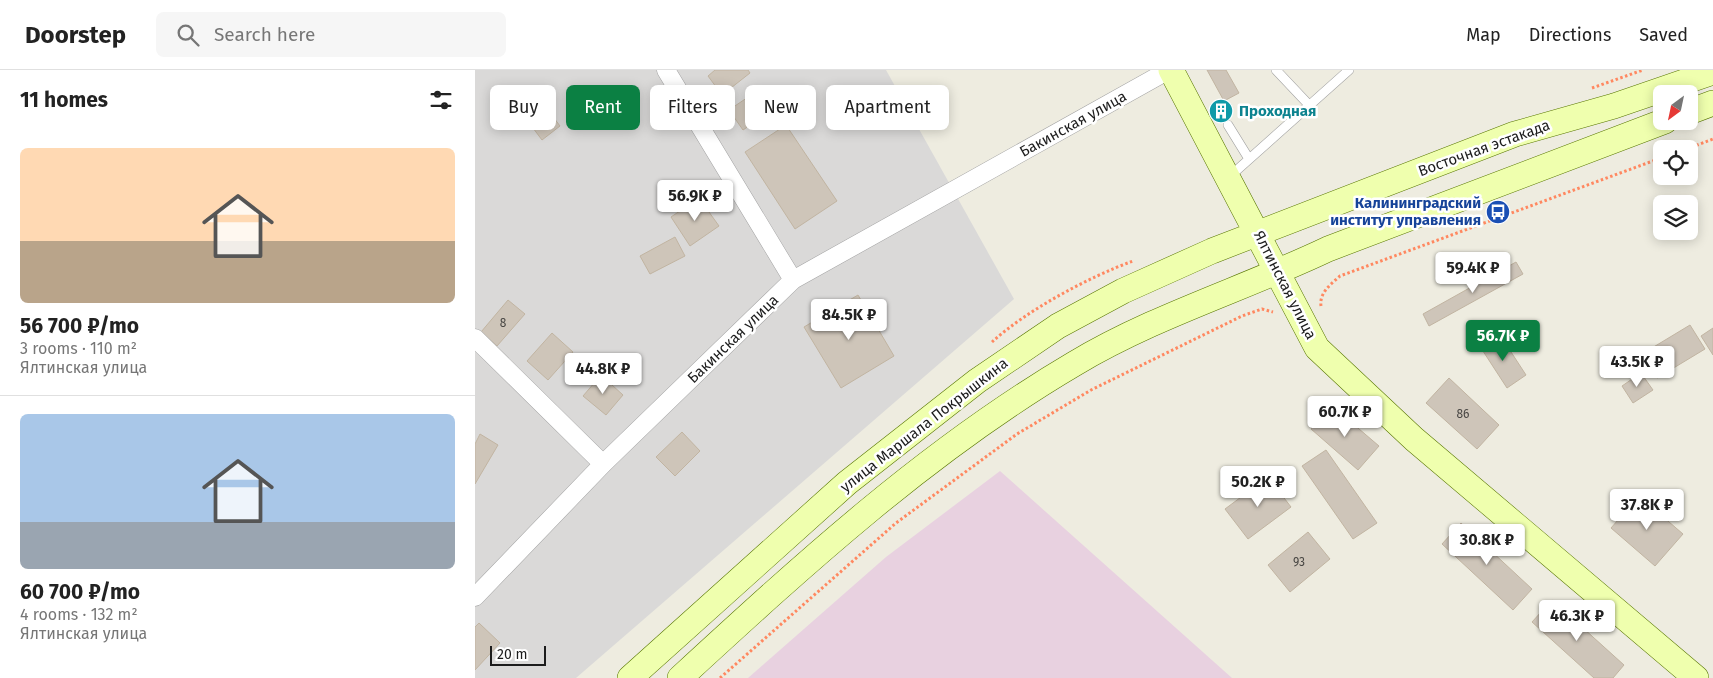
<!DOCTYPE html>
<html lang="en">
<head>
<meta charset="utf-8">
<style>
	body { margin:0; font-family:"Fira Sans",sans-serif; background:#f6f6f6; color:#222; height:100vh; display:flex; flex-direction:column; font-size:19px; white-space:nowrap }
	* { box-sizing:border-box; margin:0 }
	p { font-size:16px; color:#767676 }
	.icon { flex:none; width:28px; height:28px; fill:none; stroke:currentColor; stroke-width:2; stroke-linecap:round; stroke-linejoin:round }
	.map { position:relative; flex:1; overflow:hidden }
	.drawer { display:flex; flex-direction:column; background:#fff; width:475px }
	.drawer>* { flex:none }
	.guide { position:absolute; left:15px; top:15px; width:475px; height:45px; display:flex; gap:10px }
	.needle { width:32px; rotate:213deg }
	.controls { position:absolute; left:1178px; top:15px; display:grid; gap:10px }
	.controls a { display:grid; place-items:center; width:45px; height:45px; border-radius:8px; background:#fff; box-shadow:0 2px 12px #0003; font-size:25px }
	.scale { position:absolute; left:15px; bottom:12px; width:56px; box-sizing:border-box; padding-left:5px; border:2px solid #1c1c1c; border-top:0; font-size:14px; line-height:18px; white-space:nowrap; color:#1c1c1c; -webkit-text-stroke:4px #fff; paint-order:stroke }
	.price { position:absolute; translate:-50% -42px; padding:0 11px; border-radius:5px; background:#fff; color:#222; font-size:16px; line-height:32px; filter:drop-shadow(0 1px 2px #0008) }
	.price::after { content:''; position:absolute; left:50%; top:30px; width:15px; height:11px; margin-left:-8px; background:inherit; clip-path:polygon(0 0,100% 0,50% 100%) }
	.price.active { background:#0b8043; color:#fff }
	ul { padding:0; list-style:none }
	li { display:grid; align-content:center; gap:10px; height:265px; padding:0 20px }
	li+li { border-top:1px solid #e0e0e0 }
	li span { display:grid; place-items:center; height:155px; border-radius:8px; color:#555 }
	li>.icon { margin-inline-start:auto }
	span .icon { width:90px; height:90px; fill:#fffc; stroke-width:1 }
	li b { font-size:21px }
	h2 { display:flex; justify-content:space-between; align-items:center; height:60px; padding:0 20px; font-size:21px }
	.pill { padding:0 18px; border-radius:8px; background:#fff; box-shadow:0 2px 12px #0003; font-size:18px; line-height:45px }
	.pill.active { background:#0b8043; color:#fff }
	header { display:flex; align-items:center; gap:30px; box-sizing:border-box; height:70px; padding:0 25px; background:#fff; border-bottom:1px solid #e0e0e0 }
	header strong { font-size:24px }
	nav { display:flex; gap:28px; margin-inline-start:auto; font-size:18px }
	.search { width:350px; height:45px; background:#f6f6f6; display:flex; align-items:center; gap:12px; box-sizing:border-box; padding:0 18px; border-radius:8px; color:#767676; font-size:19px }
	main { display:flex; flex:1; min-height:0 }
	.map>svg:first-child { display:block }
</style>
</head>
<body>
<header>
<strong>Doorstep</strong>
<div class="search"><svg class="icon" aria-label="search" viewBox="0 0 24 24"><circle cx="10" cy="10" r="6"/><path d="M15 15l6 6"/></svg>Search here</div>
<nav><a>Map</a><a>Directions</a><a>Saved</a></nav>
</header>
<main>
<section class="drawer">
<h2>11 homes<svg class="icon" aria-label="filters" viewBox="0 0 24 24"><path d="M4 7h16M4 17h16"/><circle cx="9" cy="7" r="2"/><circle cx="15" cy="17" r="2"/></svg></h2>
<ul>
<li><span style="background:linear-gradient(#ffd9b3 60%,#b9a48a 0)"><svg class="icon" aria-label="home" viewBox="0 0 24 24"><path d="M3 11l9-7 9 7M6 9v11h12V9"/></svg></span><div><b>56 700 ₽/mo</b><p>3 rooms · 110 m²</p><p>Ялтинская улица</p></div></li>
<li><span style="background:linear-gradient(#a9c7e8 70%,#9aa5b1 0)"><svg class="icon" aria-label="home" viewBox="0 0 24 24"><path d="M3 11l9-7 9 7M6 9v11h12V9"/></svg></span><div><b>60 700 ₽/mo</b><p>4 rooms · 132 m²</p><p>Ялтинская улица</p></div></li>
</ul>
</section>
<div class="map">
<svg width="1238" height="608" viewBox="0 0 1238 608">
	<rect width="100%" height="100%" fill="#eeece0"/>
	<path fill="#dad9d8" d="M0 0H411L539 229 101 608H0Z"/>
	<path fill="#e8d1e0" d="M525 401 757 608H273L411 487Z"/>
	<path fill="#cec5b9" stroke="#c1b4a1" d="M240 0H273L275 3 247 25 233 6Z
		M732 0H751L764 23 749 31Z
		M285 19 299 39 268 60 254 40Z
		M64 28 85 56 67 70 46 42Z
		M746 32 754 46 745 51 737 36Z
		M311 55 362 131 320 159 270 82Z
		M224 128 244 156 215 176 196 147Z
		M200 167 210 186 175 204 165 186Z
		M1041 192 1048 204 954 256 948 244Z
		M383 225 419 286 366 318 329 257Z
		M33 230 50 244 22 276 6 262Z
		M1215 255 1230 279 1182 308 1167 284Z
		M1238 258V285L1226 266Z
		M77 263 98 282 73 310 52 291Z
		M1025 265 1051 305 1032 318 1006 278Z
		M1166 303 1178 320 1158 333 1147 316Z
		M126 305 148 325 131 345 108 326Z
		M974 308 1024 355 1002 379 951 333Z
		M856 335 904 376 883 400 836 359Z
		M207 362 225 381 200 406 181 387Z
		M5 364 23 375 0 414V374Z
		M851 380 902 453 878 469 827 396Z
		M793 407 816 437 773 469 750 439Z
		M1164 426 1208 464 1180 496 1136 458Z
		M986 453 1057 519 1038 540 967 474Z
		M833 462 855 489 815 522 793 495Z
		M1077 530 1149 595 1138 608H1119L1057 552Z
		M4 553 25 573 0 600V557Z"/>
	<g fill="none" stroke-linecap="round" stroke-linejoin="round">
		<g stroke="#a3a3a3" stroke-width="10">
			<path id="lane" d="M801 0 835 36
				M753 55 774 89
				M753 108 874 0"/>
		</g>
		<g stroke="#a3a3a3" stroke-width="19">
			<path id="street" d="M191 0 318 210
				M0 268 128 394
				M0 527 128 394 318 210 694 0"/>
		</g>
		<g stroke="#577500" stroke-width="26">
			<path id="secondary" d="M696 0 842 278 939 369 1221 608
				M1214 42 1238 33
				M155 608 372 413 502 311 583 256 648 221 737 181 1040 64 1139 36 1238 2
				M205 608C329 494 453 380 599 294 679 246 769 219 853 179L1190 51"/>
		</g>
		<path stroke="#ff8860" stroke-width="3" stroke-dasharray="2.5 2.5" stroke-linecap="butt" d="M1117 18 1168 0
			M1212 79 1238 69
			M846 236C844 223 856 214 865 206L1186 88
			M517 272C552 240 614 207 658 191
			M245 608 421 453 542 364 616 320 767 246 787 239 798 242"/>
		<use href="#lane" stroke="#fff" stroke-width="9"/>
		<use href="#street" stroke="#fff" stroke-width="18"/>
		<use href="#secondary" stroke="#efffae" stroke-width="25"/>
	</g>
	<defs>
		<g id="building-disc" transform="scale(1.25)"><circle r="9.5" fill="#0f9aa8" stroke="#fff"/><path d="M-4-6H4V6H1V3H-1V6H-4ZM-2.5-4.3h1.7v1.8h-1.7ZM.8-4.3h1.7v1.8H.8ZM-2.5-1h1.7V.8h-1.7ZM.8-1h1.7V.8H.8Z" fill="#fff"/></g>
		<g id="bus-disc" transform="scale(1.25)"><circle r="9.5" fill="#1a4fb4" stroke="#fff"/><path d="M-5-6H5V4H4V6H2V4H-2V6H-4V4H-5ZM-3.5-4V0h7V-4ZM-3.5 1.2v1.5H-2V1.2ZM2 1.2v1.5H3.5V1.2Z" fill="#fff"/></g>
	</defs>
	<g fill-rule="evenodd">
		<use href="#building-disc" x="746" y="41"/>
		<use href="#bus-disc" x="1023" y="142"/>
	</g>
	<g text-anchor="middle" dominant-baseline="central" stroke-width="5" stroke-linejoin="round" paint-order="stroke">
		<g font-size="12" fill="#484643">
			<text x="28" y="253">8</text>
			<text x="988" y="344">86</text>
			<text x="824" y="492">93</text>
		</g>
		<g font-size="15" font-weight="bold" fill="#0d838f" stroke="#fff" text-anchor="start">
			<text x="764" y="41">Проходная</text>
		</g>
		<g font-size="15" fill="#1c1c1c" stroke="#fff">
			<text transform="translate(598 54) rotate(-29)">Бакинская улица</text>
			<text transform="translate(1009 78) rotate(-20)">Восточная эстакада</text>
			<text transform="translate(810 215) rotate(63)">Ялтинская улица</text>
			<text transform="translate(258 269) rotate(-44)">Бакинская улица</text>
			<text transform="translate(449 355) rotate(-38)">улица Маршала Покрышкина</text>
		</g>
		<g font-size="15" font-weight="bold" fill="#164399" stroke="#fff" text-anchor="end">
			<text x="1006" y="133">Калининградский<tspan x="1006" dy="17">институт управления</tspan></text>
		</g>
	</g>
</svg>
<div class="controls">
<a><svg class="needle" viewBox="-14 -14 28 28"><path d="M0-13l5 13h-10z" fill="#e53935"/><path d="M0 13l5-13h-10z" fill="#767676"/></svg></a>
<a><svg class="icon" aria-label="locate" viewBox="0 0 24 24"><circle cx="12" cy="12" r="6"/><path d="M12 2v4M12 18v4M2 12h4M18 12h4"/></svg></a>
<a><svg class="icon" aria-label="layers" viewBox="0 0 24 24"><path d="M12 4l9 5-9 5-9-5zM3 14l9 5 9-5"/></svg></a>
</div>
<div class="scale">20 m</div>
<b class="price" style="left:220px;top:152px">56.9K ₽</b>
<b class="price" style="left:998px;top:224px">59.4K ₽</b>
<b class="price" style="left:374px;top:271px">84.5K ₽</b>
<b class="price active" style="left:1028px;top:292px">56.7K ₽</b>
<b class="price" style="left:1162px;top:318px">43.5K ₽</b>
<b class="price" style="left:128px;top:325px">44.8K ₽</b>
<b class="price" style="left:870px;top:368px">60.7K ₽</b>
<b class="price" style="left:783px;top:438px">50.2K ₽</b>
<b class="price" style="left:1172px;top:461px">37.8K ₽</b>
<b class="price" style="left:1012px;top:496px">30.8K ₽</b>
<b class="price" style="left:1102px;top:572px">46.3K ₽</b>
<div class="guide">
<a class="pill">Buy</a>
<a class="pill active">Rent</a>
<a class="pill">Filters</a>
<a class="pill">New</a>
<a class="pill">Apartment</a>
</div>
</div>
</main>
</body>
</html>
